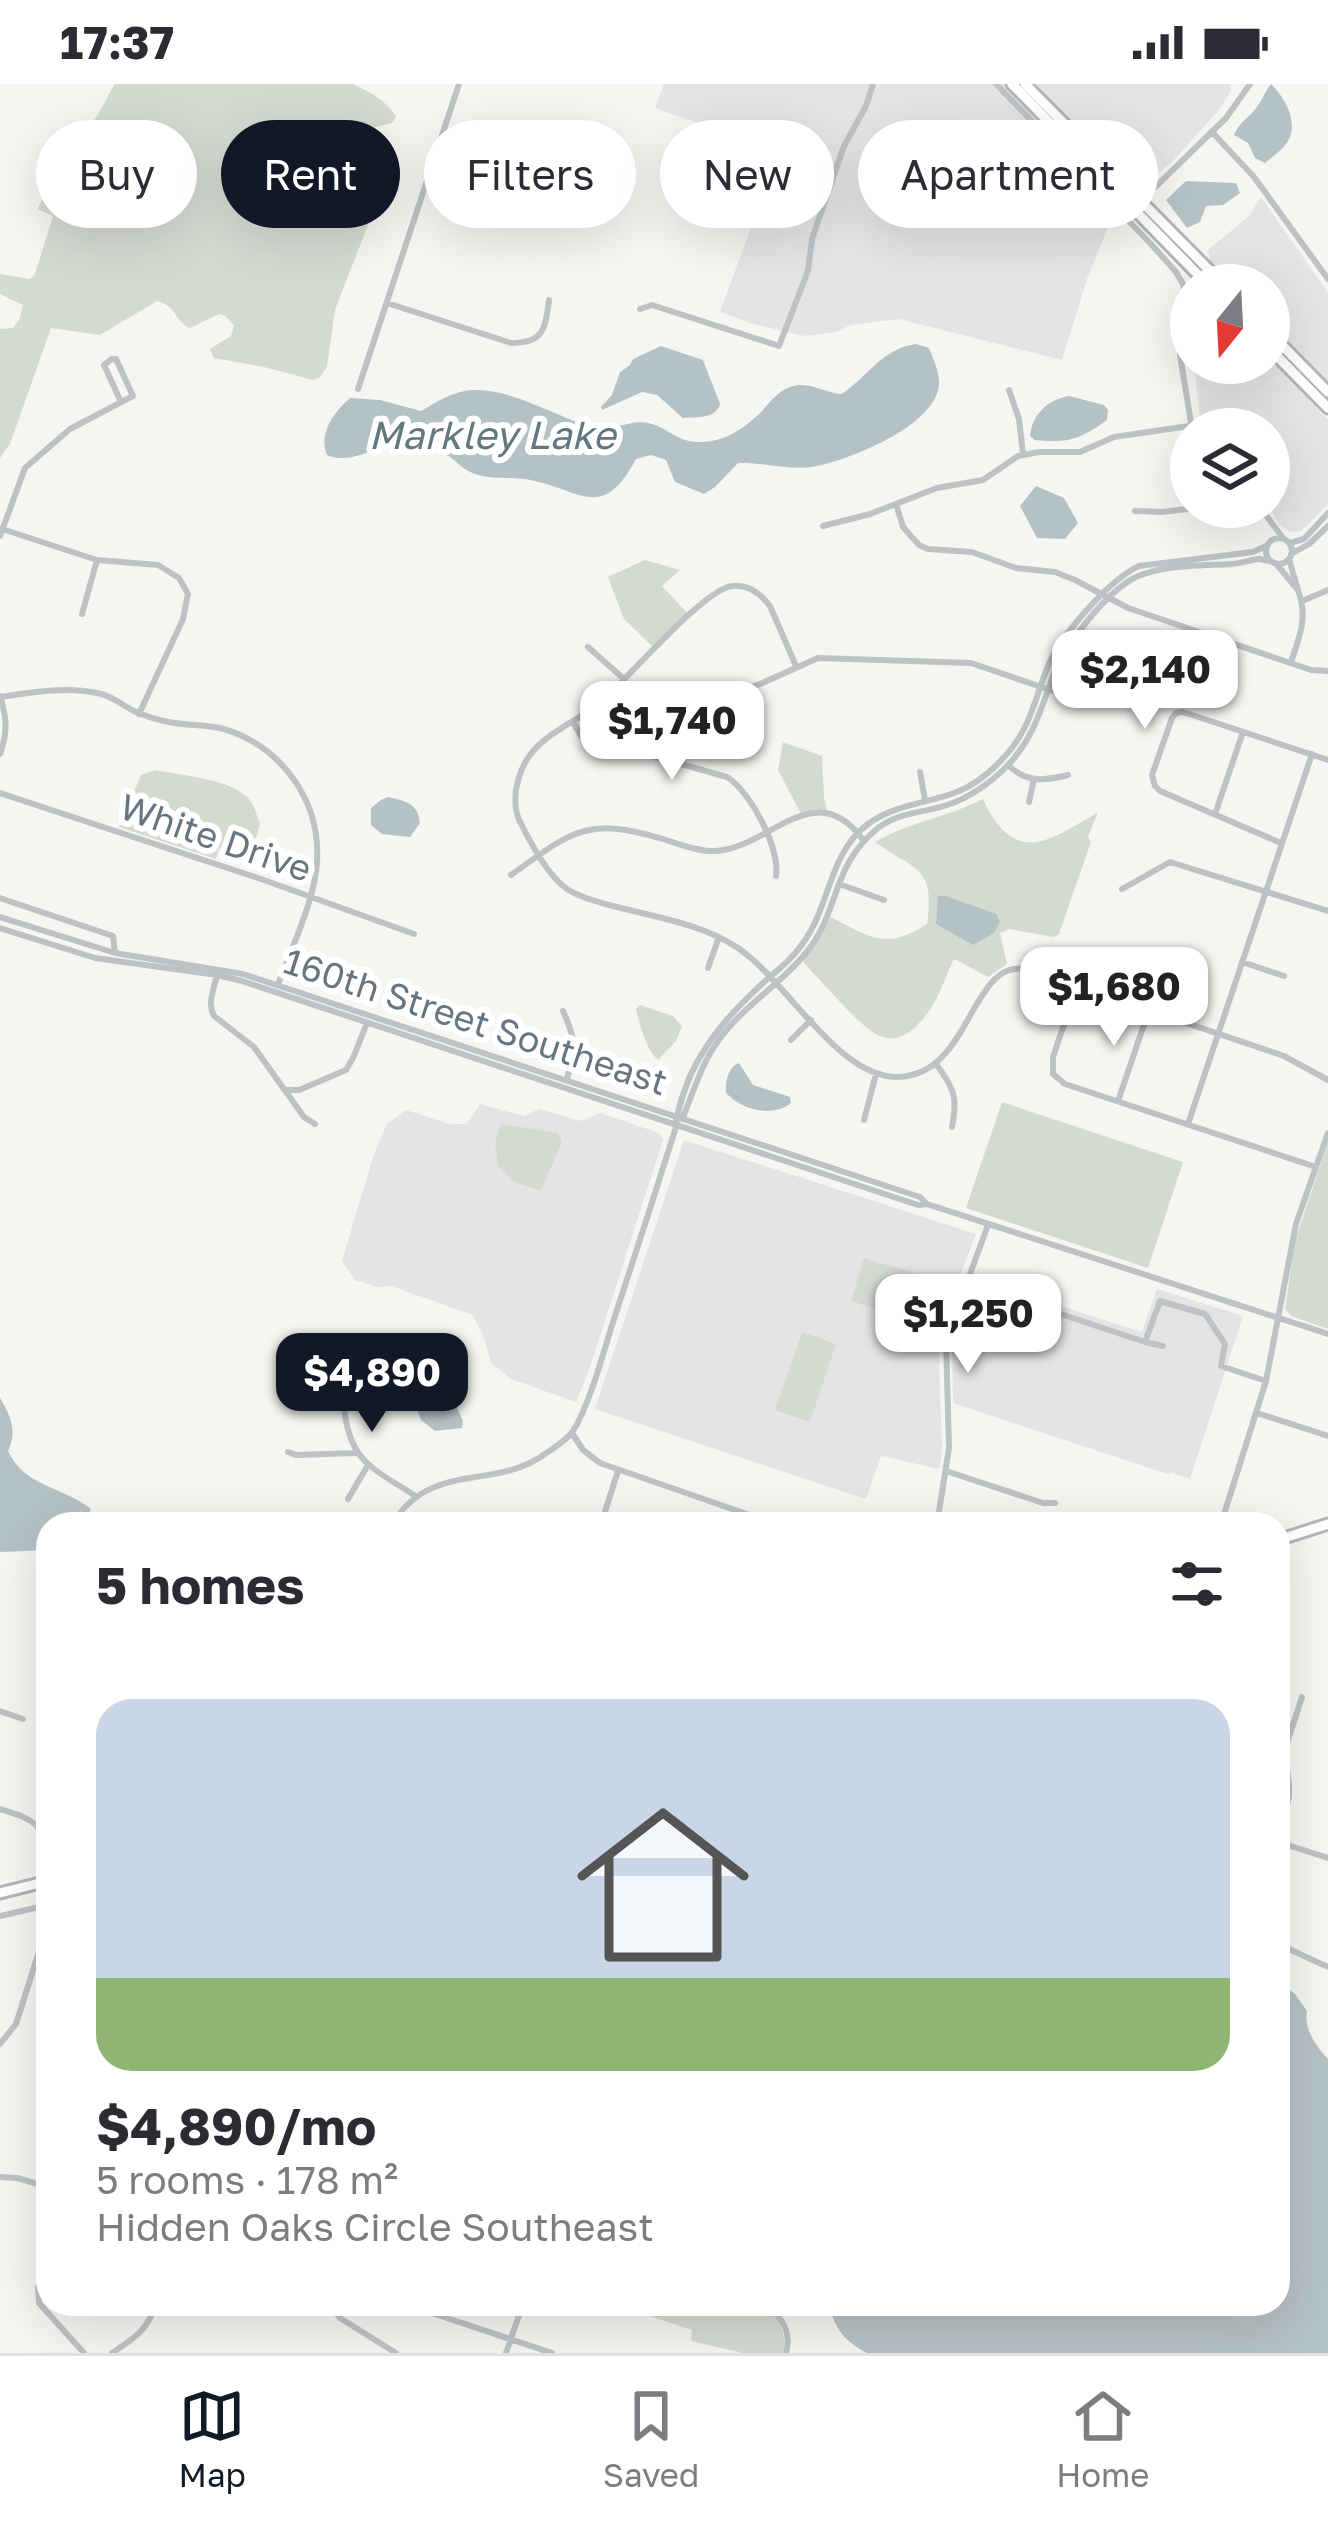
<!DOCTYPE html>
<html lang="en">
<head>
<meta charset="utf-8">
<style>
	body { margin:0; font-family:"Golos Text",sans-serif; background:#f7f7f7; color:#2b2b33; height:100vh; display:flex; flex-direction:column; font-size:45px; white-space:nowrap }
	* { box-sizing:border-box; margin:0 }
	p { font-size:39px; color:#7c7c81 }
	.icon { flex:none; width:66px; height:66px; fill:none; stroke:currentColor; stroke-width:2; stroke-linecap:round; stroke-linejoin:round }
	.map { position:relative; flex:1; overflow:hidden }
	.sheet { position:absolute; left:36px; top:1428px; width:1254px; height:804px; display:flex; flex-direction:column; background:#fff; border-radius:36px; box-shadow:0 12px 48px #0002 }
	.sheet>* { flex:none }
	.top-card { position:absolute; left:36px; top:36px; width:1257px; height:108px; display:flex; gap:24px }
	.needle { width:78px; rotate:198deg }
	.controls { position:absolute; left:1170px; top:180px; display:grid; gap:24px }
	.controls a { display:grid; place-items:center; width:120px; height:120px; border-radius:50%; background:#fff; box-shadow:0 12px 48px #0002; font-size:60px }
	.price { position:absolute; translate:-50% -102px; padding:0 27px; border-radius:24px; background:#fff; color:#222; font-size:39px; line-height:78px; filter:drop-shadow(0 3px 6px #0008) }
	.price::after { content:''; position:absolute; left:50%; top:72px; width:36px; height:27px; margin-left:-18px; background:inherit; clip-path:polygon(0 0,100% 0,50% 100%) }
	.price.active { background:#111827; color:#fff }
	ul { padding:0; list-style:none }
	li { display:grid; align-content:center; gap:24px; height:636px; padding:0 60px }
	li span { display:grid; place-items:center; height:372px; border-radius:36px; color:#555 }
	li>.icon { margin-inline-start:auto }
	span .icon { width:216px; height:216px; fill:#fffc; stroke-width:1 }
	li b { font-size:51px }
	h2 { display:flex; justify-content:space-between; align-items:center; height:144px; padding:0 60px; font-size:51px }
	.tag { padding:0 42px; border-radius:54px; background:#fff; box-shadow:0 12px 48px #0002; font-size:42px; line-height:108px }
	.tag.active { background:#111827; color:#fff }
	.status { display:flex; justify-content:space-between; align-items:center; height:84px; padding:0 60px; background:#fff; direction:ltr }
	.status svg { height:33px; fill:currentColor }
	.tabs { display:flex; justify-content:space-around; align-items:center; height:168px; border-top:3px solid #e1e1e2; background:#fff; font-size:33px; color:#7c7c81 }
	.tabs a { display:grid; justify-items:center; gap:6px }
	.tabs .active { color:#111827 }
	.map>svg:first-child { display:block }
</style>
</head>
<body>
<div class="status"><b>17:37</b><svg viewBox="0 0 49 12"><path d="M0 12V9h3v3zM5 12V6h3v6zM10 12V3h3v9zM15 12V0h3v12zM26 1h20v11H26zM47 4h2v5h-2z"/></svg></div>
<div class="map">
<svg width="1328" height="2269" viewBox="0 0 1328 2269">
	<rect width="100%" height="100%" fill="#f5f5f2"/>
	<path fill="#e3e4e3" d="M664 0H1230L1231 7 1219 26 1171 79 1113 123 1110 139 1088 192 1062 276 899 235 851 241 835 248 805 252 753 240 720 228 753 138 682 112 710 43 655 24Z
		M1261 113 1328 209V298L1269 237V201H1234L1210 178 1208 166 1249 132Z
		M1269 273 1328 336V420L1301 447 1291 448 1279 441 1269 421V345H1204L1200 334 1194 279H1269Z
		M480 1020 524 1032 539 1025 581 1037 600 1029 659 1049 663 1056 588 1289 576 1318 511 1295 491 1279 484 1253 473 1231 391 1202 378 1203 355 1196 342 1177 374 1070 387 1040 406 1026 449 1040H467Z
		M684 1056 976 1150 938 1248 942 1362 940 1385 881 1372 866 1415 595 1325Z
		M974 1194 1142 1248 1157 1205 1243 1232 1190 1395 1170 1388 1168 1390 953 1319 952 1256Z"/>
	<path fill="#d5dad1" d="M115 0H353C369 8 387 16 396 33L392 39 369 45 384 56 386 66 368 91 374 95 367 114 373 128 335 226 327 283 319 294 313 296 264 283 214 274 210 265 231 252 234 241 225 232 219 230 190 244C174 237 178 223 157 217L100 251 51 244 10 360 0 374V245L13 244 20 234 23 221 0 210V190L30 195 35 190 53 132 38 125 70 49C76 47 82 46 88 42 99 34 107 12 115 0Z
		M645 476 680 486 662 502 688 530 652 562 624 535 608 493Z
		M783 658 822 672 824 713 828 730H801L778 686Z
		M155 686C182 692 229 694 248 714 255 721 256 731 260 740L255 759 248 754 219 765 216 775 119 743 141 691Z
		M983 715C1014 782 1047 759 1098 728L1088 753 1091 758 1059 850 1054 853 1009 845 1000 849 1007 880 988 893 954 875C946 891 940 911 930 926 895 974 875 954 842 920 829 906 816 892 803 878L831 833C870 853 886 867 927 840 935 782 917 788 875 758 909 738 948 733 983 715Z
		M640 921 673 932 682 942 676 957 658 976C646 966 640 941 636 925Z
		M1002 1018 1183 1078 1148 1184 966 1124Z
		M501 1040 558 1049 562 1057 541 1107 515 1098 498 1082 495 1059Z
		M1328 1058V1245L1291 1232 1285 1225 1295 1157Z
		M864 1174 940 1197 927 1240 851 1217Z
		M802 1248 836 1260 810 1338 775 1326Z
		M613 2220H765C778 2237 788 2247 783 2269H743L691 2257 692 2246Z"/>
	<path fill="#b5c2c5" d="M1271 0C1285 14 1299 38 1288 57 1283 66 1273 72 1265 79L1255 74 1248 59 1234 51C1239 38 1249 34 1257 23 1263 15 1265 7 1271 0Z
		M1186 97 1236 99 1240 109 1223 121 1206 122 1200 138 1187 144 1166 116Z
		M916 260 929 264C933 275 940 289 939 300 937 342 847 377 812 383 788 386 763 378 738 379L715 403 704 410 675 398 666 376 651 371 636 375C600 442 578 402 524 395 505 393 486 396 468 387 460 382 454 375 445 370 435 365 420 362 409 360 380 356 355 383 327 371 318 350 334 328 350 314L380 316 421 327C432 321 442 314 454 310 497 294 551 332 593 343 612 348 630 335 648 339 662 341 674 354 689 357 719 362 742 347 762 327 770 318 777 308 790 303 809 296 823 309 842 310 869 291 882 265 916 260Z
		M661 262 703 276 720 320C716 335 697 333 683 334L657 311 642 308 602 326 601 323 612 311 620 288 630 281 633 275Z
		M1069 312 1104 321 1108 326 1107 336C1079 356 1069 359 1035 356L1030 352C1032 330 1048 316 1069 312Z
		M1036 402 1064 414 1078 439 1065 455 1037 454 1020 422Z
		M388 713C406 717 418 719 420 739L410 753 382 750 371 741V724L381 716Z
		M938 812H946L996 830 1000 837 994 849 973 861 936 840Z
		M739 979 753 1001 790 1013 791 1019C772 1034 742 1026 726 1009 725 998 728 983 739 979Z
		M417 1298 430 1301 437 1311 455 1320 463 1337 462 1344 435 1347 421 1336 412 1312Z
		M0 1314C10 1331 18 1347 8 1367 25 1403 61 1402 90 1424L91 1440H48V1466L0 1468Z
		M1278 1897 1295 1910 1307 1927C1304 1946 1316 1962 1328 1975V2269H867C845 2258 834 2244 829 2220H1278Z"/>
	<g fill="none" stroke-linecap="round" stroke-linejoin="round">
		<g stroke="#b2b6b9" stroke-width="15">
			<path id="major" d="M1012 0 1208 201
				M1025 0 1224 201
				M1269 248 1328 308
				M1269 264 1328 324
				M1278 1456 1328 1440
				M0 1809 48 1797"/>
		</g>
		<path stroke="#bec2c5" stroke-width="6" d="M996 0 1151 160 1176 188 1183 200 1188 225 1180 271 1192 345
			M1212 48 1254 93 1328 195
			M1142 116 1226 34 1250 0
			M387 219 511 259C544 259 545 245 549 216
			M640 225 652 221 779 262 808 187 812 155 844 62 866 22 873 0
			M358 305 459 0
			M1009 306 1019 335 1023 370
			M896 420 903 443 919 461 928 465 972 468 1016 484 1055 488 1075 496 1128 524 1311 586 1328 587
			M1260 423 1283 454
			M1135 427 1162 428 1204 423
			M823 442 870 430 937 404 983 396 1018 372 1039 368H1080L1114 353 1189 342
			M2 445 97 476 158 481 179 494 188 510 183 535 139 630
			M0 452 25 384 70 345 133 312 116 275H112L104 281 121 318
			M1266 467a13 13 0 1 1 26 0a13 13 0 1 1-26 0Z
			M1290 459 1304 455 1328 429
			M1291 470 1309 460 1328 442
			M1278 482 1298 506 1289 475
			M1302 517 1328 506
			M82 530 97 476
			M588 563 624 595
			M1291 578C1300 552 1308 533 1298 506
			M796 582 770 522C761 510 749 500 732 502 702 506 625 599 597 621 574 639 541 651 526 677 516 695 511 719 520 738 531 759 547 791 567 805 579 813 595 817 609 821 650 832 701 839 738 864 787 897 837 992 896 993 972 993 969 875 1026 885L1284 972 1328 996
			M0 612C7 634 8 648 0 670
			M0 613C33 608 69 602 101 610 113 613 124 622 134 627 145 632 158 636 169 638 187 642 207 640 224 645 282 663 321 717 317 778 315 816 291 865 278 901
			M573 638 581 652 600 667 614 670 649 671 727 693C751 708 780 764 776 792
			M674 677 687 639 697 624 709 617 760 600 818 574 971 579 1062 610 1087 612
			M1008 681C1026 699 1045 697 1068 691
			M920 688 925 716
			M0 709 261 795 414 850
			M1029 718 1034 695
			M1215 730 1243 648
			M1281 759 1160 707 1155 702 1152 691 1172 634 1176 629 1183 628 1328 676
			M511 791C572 747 587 732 663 755 679 760 699 768 716 767 770 764 815 689 864 757
			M839 800 884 816
			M1122 805 1170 778 1328 827
			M0 814 113 852 115 869
			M0 833 115 869 243 890 920 1113 927 1120
			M0 844 95 874 217 891 242 897 918 1121 927 1120 1328 1250
			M1242 878 1284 892
			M708 884 719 853
			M217 891C214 905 207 919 214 932L254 963 304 1033 315 1040
			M1077 902 1053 973V990L1065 1000 1316 1083
			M563 927C577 957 575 964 567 995
			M791 956 811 936
			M936 980C954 1004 958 1013 952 1043
			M287 1006H299L346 986 353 974 367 939
			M1118 1017 1149 926
			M682 1035C693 1010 700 983 716 960 740 924 779 902 806 869 841 826 830 783 878 744 898 728 924 729 947 721 969 714 992 698 1008 681 1033 655 1041 625 1053 592 1064 563 1100 517 1126 499 1151 480 1202 482 1232 480 1242 479 1250 476 1259 475L1270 477
			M864 1036 876 990
			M1188 1040 1312 670
			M967 1199 1145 1258 1160 1217 1205 1230 1225 1260 1221 1282 1266 1297
			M1145 1258 1163 1262
			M339 1284C344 1314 342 1356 366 1378 380 1392 400 1401 415 1412
			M1257 1329 1328 1352
			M572 1349 583 1366 600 1379 775 1440
			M288 1368 296 1371 358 1369
			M946 1387 1043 1419H1055
			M348 1415 368 1381
			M392 1440C432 1376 494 1407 545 1370 554 1364 567 1356 573 1347 590 1320 604 1266 614 1235 635 1171 656 1107 676 1043 677 1025 684 1007 691 990 709 952 734 926 764 898 778 886 793 874 803 859 831 821 828 770 868 740 894 721 924 720 954 709 974 702 991 688 1005 672 1030 646 1035 614 1048 582 1061 551 1109 496 1139 482L1253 468 1266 462
			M601 1440 618 1387
			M937 1440 949 1364 946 1256 988 1141
			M1221 1440 1266 1297 1296 1140 1328 1049
			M0 1627 23 1635
			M0 1725C33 1736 41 1736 48 1772
			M1278 1749 1289 1713V1699L1285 1673 1286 1662 1302 1613
			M1278 1758 1328 1774
			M0 1832 48 1821
			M1278 1860 1328 1883
			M0 1960 16 1940 48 1839
			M0 2093 17 2094 48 2103
			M48 2175 38 2203 39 2219 84 2269
			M330 2220 340 2234 396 2269
			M405 2220 552 2269
			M769 2220C782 2237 792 2247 786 2269
			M112 2269C133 2255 149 2246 155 2220
			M506 2269 523 2220"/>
		<use href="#major" stroke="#fff" stroke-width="9"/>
	</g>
	<g text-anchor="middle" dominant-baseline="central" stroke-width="12" stroke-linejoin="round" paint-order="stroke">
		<g font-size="36" fill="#667681" stroke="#fff">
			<text transform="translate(216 753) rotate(19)">White Drive</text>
			<text transform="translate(476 937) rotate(18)">160th Street Southeast</text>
		</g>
		<g font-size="39" font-style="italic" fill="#62777e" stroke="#fff">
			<text x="492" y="350">Markley Lake</text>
		</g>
	</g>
</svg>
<div class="controls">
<a><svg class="needle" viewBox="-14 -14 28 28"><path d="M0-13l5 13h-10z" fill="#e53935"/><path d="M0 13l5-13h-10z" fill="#7c7c81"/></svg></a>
<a><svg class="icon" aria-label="layers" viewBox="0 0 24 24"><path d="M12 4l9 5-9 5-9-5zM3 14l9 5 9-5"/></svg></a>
</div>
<b class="price" style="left:1145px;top:648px">$2,140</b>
<b class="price" style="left:672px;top:699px">$1,740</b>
<b class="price" style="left:1114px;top:965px">$1,680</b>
<b class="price" style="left:968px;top:1292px">$1,250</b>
<b class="price active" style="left:372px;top:1351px">$4,890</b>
<div class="top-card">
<a class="tag">Buy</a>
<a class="tag active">Rent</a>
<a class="tag">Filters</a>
<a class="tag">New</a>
<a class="tag">Apartment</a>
</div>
<section class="sheet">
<h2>5 homes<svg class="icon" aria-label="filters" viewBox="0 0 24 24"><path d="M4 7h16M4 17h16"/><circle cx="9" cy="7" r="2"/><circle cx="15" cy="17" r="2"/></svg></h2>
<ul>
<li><span style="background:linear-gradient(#c9d6e8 75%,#8fb573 0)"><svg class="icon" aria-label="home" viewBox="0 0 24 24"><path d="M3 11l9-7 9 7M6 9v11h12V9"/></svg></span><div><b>$4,890/mo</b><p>5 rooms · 178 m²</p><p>Hidden Oaks Circle Southeast</p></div></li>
</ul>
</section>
</div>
<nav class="tabs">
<a class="active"><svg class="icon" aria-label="map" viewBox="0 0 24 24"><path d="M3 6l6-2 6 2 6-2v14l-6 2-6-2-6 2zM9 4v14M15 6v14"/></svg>Map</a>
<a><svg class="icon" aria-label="saved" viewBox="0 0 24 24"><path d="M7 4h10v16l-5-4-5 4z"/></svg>Saved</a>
<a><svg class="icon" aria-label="home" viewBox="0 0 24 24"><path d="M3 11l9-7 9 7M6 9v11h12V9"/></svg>Home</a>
</nav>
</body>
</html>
